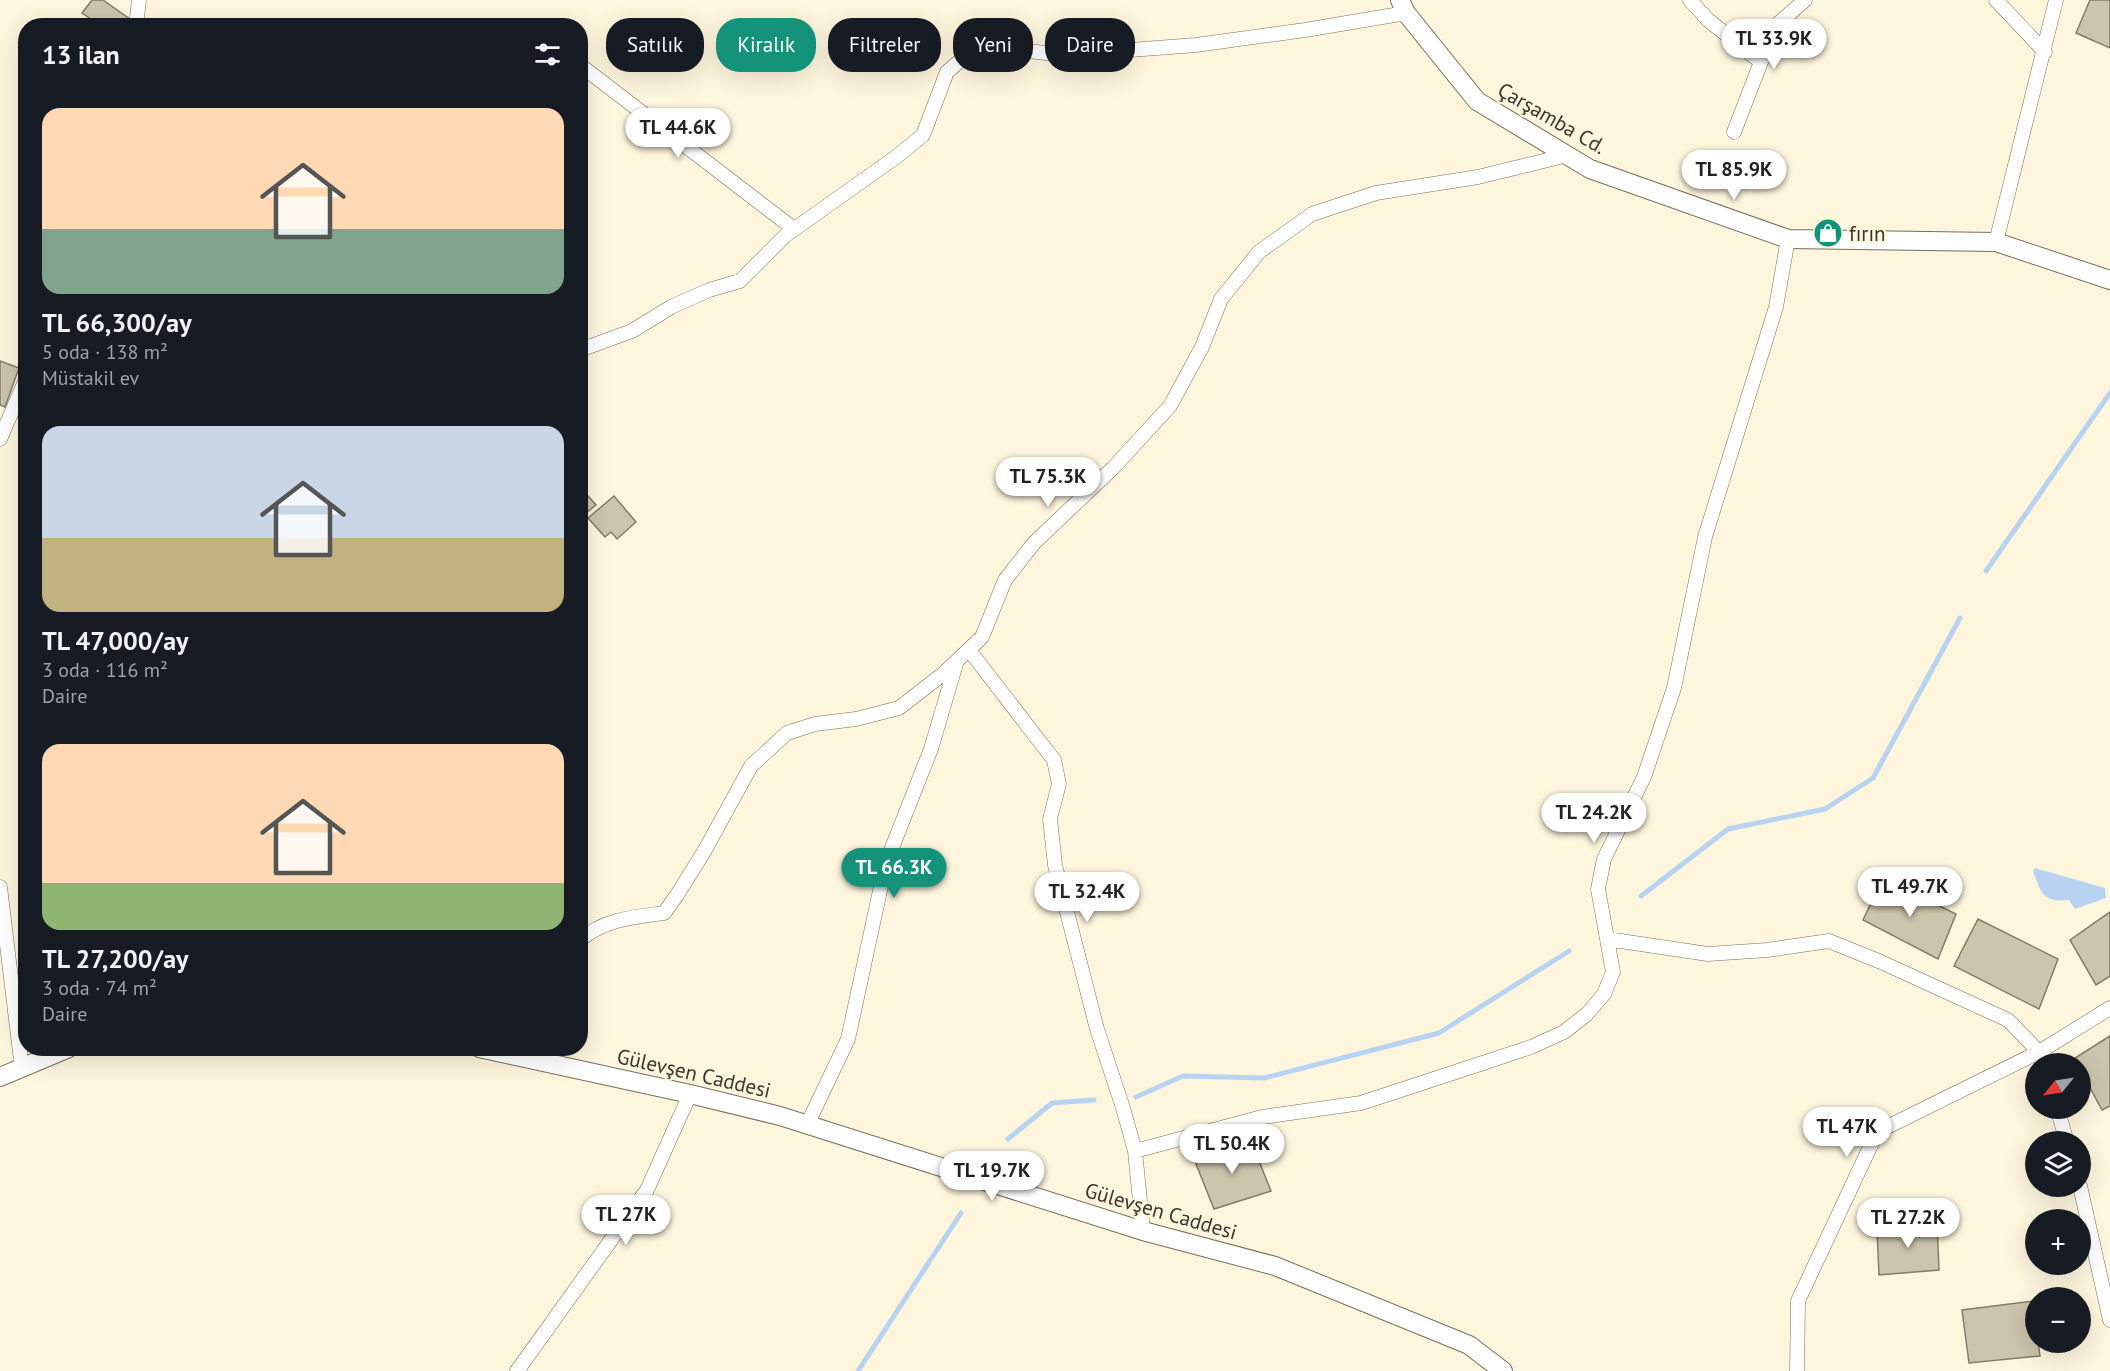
<!DOCTYPE html>
<html lang="tr">
<head>
<meta charset="utf-8">
<style>
	body { margin:0; font-family:"PT Sans",sans-serif; background:#20242c; color:#f1f3f6; height:100vh; display:flex; flex-direction:column; font-size:22px; white-space:nowrap }
	* { box-sizing:border-box; margin:0 }
	p { font-size:20px; color:#9ea1a6 }
	.icon { flex:none; width:33px; height:33px; fill:none; stroke:currentColor; stroke-width:2; stroke-linecap:round; stroke-linejoin:round }
	.map { position:relative; flex:1; overflow:hidden }
	.details { position:absolute; left:18px; top:18px; width:570px; height:1038px; display:flex; flex-direction:column; background:#171b24; border-radius:24px; box-shadow:0 6px 24px #0002 }
	.details>* { flex:none }
	.hud { position:absolute; left:606px; top:18px; width:570px; height:54px; display:flex; gap:12px }
	.needle { width:39px; rotate:240deg }
	.tools { position:absolute; left:2025px; top:1053px; display:grid; gap:12px }
	.tools a { display:grid; place-items:center; width:66px; height:66px; border-radius:50%; background:#171b24; box-shadow:0 6px 24px #0002; font-size:30px }
	.price { position:absolute; translate:-50% -51px; padding:0 14px; border-radius:21px; background:#fff; color:#222; font-size:20px; line-height:39px; filter:drop-shadow(0 2px 3px #0008) }
	.price::after { content:''; position:absolute; left:50%; top:36px; width:18px; height:14px; margin-left:-9px; background:inherit; clip-path:polygon(0 0,100% 0,50% 100%) }
	.price.current { background:#14927a; color:#fff }
	ul { padding:0; list-style:none }
	li { display:grid; align-content:center; gap:12px; height:318px; padding:0 24px }
	li span { display:grid; place-items:center; height:186px; border-radius:18px; color:#555 }
	li>.icon { margin-inline-start:auto }
	span .icon { width:108px; height:108px; fill:#fffc; stroke-width:1 }
	li b { font-size:26px }
	h2 { display:flex; justify-content:space-between; align-items:center; height:72px; padding:0 24px; font-size:26px }
	.chip { padding:0 21px; border-radius:24px; background:#171b24; box-shadow:0 6px 24px #0002; font-size:21px; line-height:54px }
	.chip.current { background:#14927a; color:#fff }
	.map>svg:first-child { display:block }
</style>
</head>
<body>
<div class="map">
<svg width="2110" height="1371" viewBox="0 0 2110 1371">
	<rect width="100%" height="100%" fill="#fef5dd"/>
	<path fill="#b8d3f1" d="M2035 868 2105 888 2106 898 2075 909 2069 900C2043 903 2041 893 2033 871Z"/>
	<g fill="none" stroke-linecap="round" stroke-linejoin="round">
		<path stroke="#b8d3f1" stroke-width="5" d="M1986 571 2110 393
			M1641 896 1728 829 1825 809 1873 778 1960 618
			M1136 1097 1183 1076 1264 1078 1439 1033 1569 951
			M1008 1139 1052 1103 1094 1100
			M858 1371 961 1213"/>
	</g>
	<path fill="#cdc4ad" stroke="#847c67" stroke-width="1.5" d="M92 0H103L134 22 132 26H92L94 21 82 13Z
		M2090 0H2110V48L2076 33Z
		M0 361 19 368 5 407 0 405Z
		M580 487 596 505 580 518Z
		M614 496 636 522 617 539 611 532 605 537 588 518Z
		M1883 878 1956 914 1938 959 1863 920Z
		M2110 912V976L2096 985 2070 940Z
		M1978 919 2058 959 2039 1009 1954 966Z
		M2110 1036V1106L2102 1110 2080 1069V1064H2078L2075 1058Z
		M1251 1141 1271 1191 1214 1209 1194 1159Z
		M1937 1222 1939 1270 1879 1275 1877 1230Z
		M2033 1301 2036 1342H2038L2040 1356 1969 1363 1962 1310Z"/>
	<g fill="none" stroke-linecap="round" stroke-linejoin="round">
		<g stroke="#766e59" stroke-width="15">
			<path id="minor" d="M1690 0 1708 20 1761 62
				M1996 0 2045 52
				M136 26 139 0
				M580 65 794 229
				M1734 132 1761 62 1780 22 1805 0
				M1996 242 2056 0
				M580 350 632 331 671 307 709 290 740 281 786 235 896 157 923 135 947 72 970 52 999 48 1064 55 1196 45 1305 30 1406 13
				M0 439 26 379
				M969 650 1054 760 1059 784 1050 819 1055 865 1097 1029 1123 1108 1135 1151 1143 1231
				M0 887 22 1069
				M1607 939 1708 954 1767 950 1829 941 1881 962 2008 1020 2039 1052 2043 1064
				M580 940C604 919 634 917 664 913L677 895 705 850 751 766 787 733 815 724 856 719 899 708 943 674 982 637 1005 580 1034 543 1113 468 1170 406 1202 347 1221 299 1259 252 1312 214 1376 193 1478 177 1568 155
				M2057 1108 2067 1142
				M807 1125 848 1039 886 863 931 749 956 664
				M1135 1151 1262 1117 1361 1103 1486 1062 1531 1047 1564 1032 1587 1014 1604 994 1613 972 1598 889 1604 859 1644 777 1674 688 1705 537 1776 307 1788 239
				M2080 1186 2110 1320
				M517 1371 647 1190 690 1094
				M1797 1371 1798 1301 1877 1132 2039 1052 2110 1008"/>
		</g>
		<g stroke="#766e59" stroke-width="20">
			<path id="tertiary" d="M1400 0 1406 13 1477 101 1590 169 1788 239 1996 242 2110 280
				M479 1048 690 1094 780 1116 1143 1231 1275 1266 1469 1345 1503 1371
				M0 1077 69 1048"/>
		</g>
		<use href="#minor" stroke="#fff" stroke-width="14"/>
		<use href="#tertiary" stroke="#fff" stroke-width="18"/>
	</g>
	<defs>
		<g id="shop-disc" transform="scale(1.5)"><circle r="9.5" fill="#14927a" stroke="#fef5dd"/><path d="M-5-2.5h2.3a2.7 3.5 0 0 1 5.4 0H5L5.5 6h-11ZM-1.5-2.5h3a1.5 2.3 0 0 0-3 0Z" fill="#fff"/></g>
	</defs>
	<g fill-rule="evenodd">
		<use href="#shop-disc" x="1828" y="233"/>
	</g>
	<g text-anchor="middle" dominant-baseline="central" stroke-width="4.5" stroke-linejoin="round" paint-order="stroke">
		<g font-size="21" fill="#3b372e" stroke="#fef5dd">
			<text transform="translate(1552 118) rotate(30)">Çarşamba Cd.</text>
			<text transform="translate(694 1073) rotate(13)">Gülevşen Caddesi</text>
			<text transform="translate(1161 1211) rotate(16)">Gülevşen Caddesi</text>
		</g>
		<g font-size="21" fill="#3b372e" stroke="#fef5dd" text-anchor="start">
			<text x="1849" y="233">fırın</text>
		</g>
	</g>
</svg>
<div class="tools">
<a><svg class="needle" viewBox="-14 -14 28 28"><path d="M0-13l5 13h-10z" fill="#e53935"/><path d="M0 13l5-13h-10z" fill="#9ea1a6"/></svg></a>
<a><svg class="icon" aria-label="layers" viewBox="0 0 24 24"><path d="M12 4l9 5-9 5-9-5zM3 14l9 5 9-5"/></svg></a>
<a>+</a>
<a>−</a>
</div>
<b class="price" style="left:1774px;top:70px">TL 33.9K</b>
<b class="price" style="left:678px;top:159px">TL 44.6K</b>
<b class="price" style="left:1734px;top:201px">TL 85.9K</b>
<b class="price" style="left:1048px;top:508px">TL 75.3K</b>
<b class="price" style="left:1594px;top:844px">TL 24.2K</b>
<b class="price current" style="left:894px;top:899px">TL 66.3K</b>
<b class="price" style="left:1910px;top:918px">TL 49.7K</b>
<b class="price" style="left:1087px;top:923px">TL 32.4K</b>
<b class="price" style="left:1847px;top:1158px">TL 47K</b>
<b class="price" style="left:1232px;top:1175px">TL 50.4K</b>
<b class="price" style="left:992px;top:1202px">TL 19.7K</b>
<b class="price" style="left:626px;top:1246px">TL 27K</b>
<b class="price" style="left:1908px;top:1249px">TL 27.2K</b>
<div class="hud">
<a class="chip">Satılık</a>
<a class="chip current">Kiralık</a>
<a class="chip">Filtreler</a>
<a class="chip">Yeni</a>
<a class="chip">Daire</a>
</div>
<section class="details">
<h2>13 ilan<svg class="icon" aria-label="filters" viewBox="0 0 24 24"><path d="M4 7h16M4 17h16"/><circle cx="9" cy="7" r="2"/><circle cx="15" cy="17" r="2"/></svg></h2>
<ul>
<li><span style="background:linear-gradient(#ffd9b3 65%,#7fa58c 0)"><svg class="icon" aria-label="home" viewBox="0 0 24 24"><path d="M3 11l9-7 9 7M6 9v11h12V9"/></svg></span><div><b>TL 66,300/ay</b><p>5 oda · 138 m²</p><p>Müstakil ev</p></div></li>
<li><span style="background:linear-gradient(#c9d6e8 60%,#c2b280 0)"><svg class="icon" aria-label="home" viewBox="0 0 24 24"><path d="M3 11l9-7 9 7M6 9v11h12V9"/></svg></span><div><b>TL 47,000/ay</b><p>3 oda · 116 m²</p><p>Daire</p></div></li>
<li><span style="background:linear-gradient(#ffd9b3 75%,#8fb573 0)"><svg class="icon" aria-label="home" viewBox="0 0 24 24"><path d="M3 11l9-7 9 7M6 9v11h12V9"/></svg></span><div><b>TL 27,200/ay</b><p>3 oda · 74 m²</p><p>Daire</p></div></li>
</ul>
</section>
</div>
</body>
</html>
